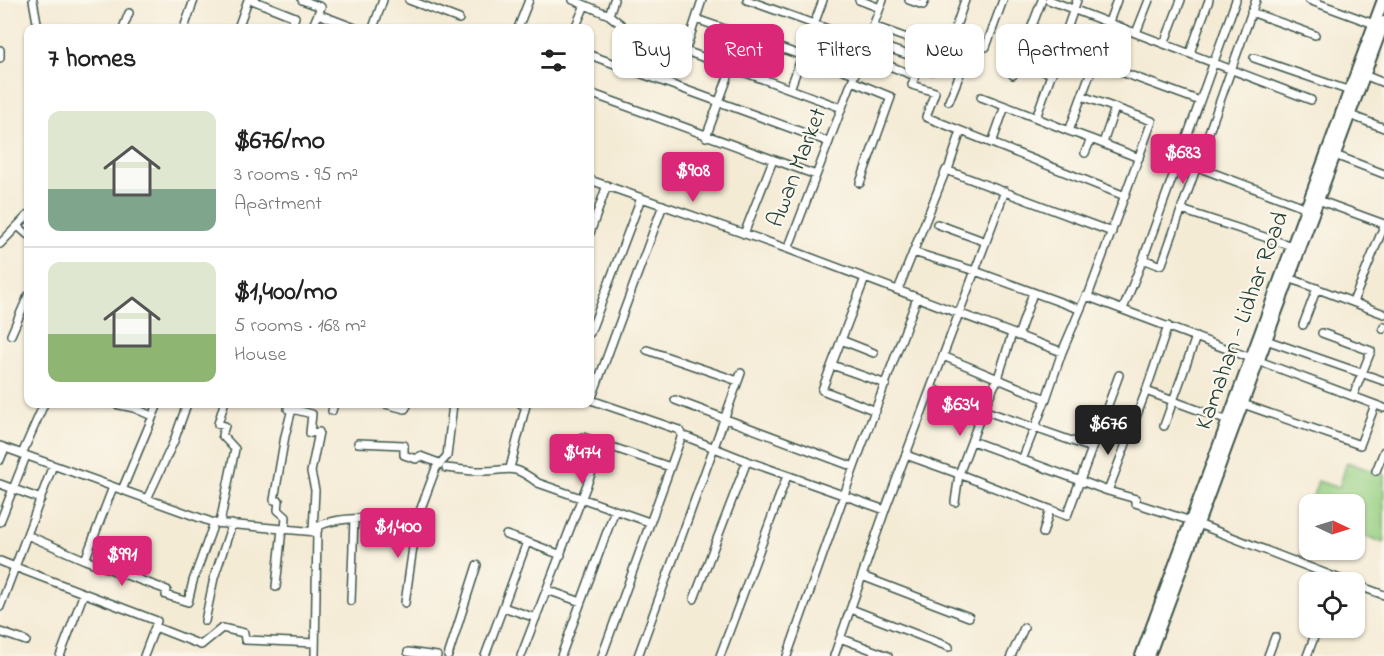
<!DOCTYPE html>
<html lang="en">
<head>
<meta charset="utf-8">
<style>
	body { margin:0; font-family:"Indie Flower",sans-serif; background:#f2f2f2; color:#222; height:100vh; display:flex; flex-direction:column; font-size:22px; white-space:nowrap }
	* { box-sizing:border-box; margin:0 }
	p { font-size:20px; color:#767676 }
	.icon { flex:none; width:33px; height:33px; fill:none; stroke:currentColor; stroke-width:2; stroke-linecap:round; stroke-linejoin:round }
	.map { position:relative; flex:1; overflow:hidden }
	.drawer { position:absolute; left:24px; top:24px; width:570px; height:384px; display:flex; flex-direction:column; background:#fff; border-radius:12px; box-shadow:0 2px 4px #0004 }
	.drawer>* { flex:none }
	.guide { position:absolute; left:612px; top:24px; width:570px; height:54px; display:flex; gap:12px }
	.needle { width:39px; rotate:94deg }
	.controls { position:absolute; left:1299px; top:494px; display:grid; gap:12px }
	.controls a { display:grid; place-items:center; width:66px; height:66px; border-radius:12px; background:#fff; box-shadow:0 2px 4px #0004; font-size:30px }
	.price { position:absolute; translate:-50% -51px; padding:0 14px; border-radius:6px; background:#db2777; color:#fff; font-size:20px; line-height:39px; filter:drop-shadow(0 2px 3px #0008) }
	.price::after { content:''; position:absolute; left:50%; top:36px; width:18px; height:14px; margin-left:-9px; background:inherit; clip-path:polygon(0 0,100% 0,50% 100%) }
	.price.selected { background:#222; color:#fff }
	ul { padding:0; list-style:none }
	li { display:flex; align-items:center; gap:18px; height:150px; padding:0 24px }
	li+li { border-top:2px solid #e0e0e0 }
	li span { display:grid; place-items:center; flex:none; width:168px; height:120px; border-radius:12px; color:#555 }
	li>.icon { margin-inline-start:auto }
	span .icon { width:72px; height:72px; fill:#fffc; stroke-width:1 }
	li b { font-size:26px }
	h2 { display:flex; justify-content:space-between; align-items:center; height:72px; padding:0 24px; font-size:26px }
	.tag { padding:0 21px; border-radius:12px; background:#fff; box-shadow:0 2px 4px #0004; font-size:21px; line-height:54px }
	.tag.selected { background:#db2777; color:#fff }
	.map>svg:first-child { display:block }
</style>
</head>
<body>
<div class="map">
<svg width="1384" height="656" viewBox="0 0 1384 656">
	<rect width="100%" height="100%" fill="#fbf7ec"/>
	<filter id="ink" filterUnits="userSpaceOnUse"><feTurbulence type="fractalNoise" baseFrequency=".0167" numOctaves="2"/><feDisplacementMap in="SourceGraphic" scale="12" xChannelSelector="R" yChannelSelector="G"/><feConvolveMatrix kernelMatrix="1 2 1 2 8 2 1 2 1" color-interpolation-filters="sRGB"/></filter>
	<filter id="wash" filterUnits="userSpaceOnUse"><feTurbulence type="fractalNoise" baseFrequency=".008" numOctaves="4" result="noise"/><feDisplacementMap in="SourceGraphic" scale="24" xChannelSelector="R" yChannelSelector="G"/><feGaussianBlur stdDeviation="1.35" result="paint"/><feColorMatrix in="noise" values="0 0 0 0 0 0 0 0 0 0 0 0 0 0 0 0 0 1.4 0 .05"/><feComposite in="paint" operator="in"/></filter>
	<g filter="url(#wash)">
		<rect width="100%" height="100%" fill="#f4ebd5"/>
		<path fill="#96cf82" stroke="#5a865b" stroke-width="1.5" d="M1347 462 1384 475V543L1355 533 1354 504H1310L1318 481 1339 488Z"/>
	</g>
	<g filter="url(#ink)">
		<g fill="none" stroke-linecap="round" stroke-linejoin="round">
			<g stroke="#3f574c" stroke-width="10">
				<path id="street" d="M33 0 38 28
					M252 0 295 17 291 28
					M302 0 321 7 312 28
					M409 0 459 19
					M573 0 609 15 628 30 842 108
					M747 0 867 43
					M859 0 880 8
					M909 0 923 5 925 0
					M1049 0 1311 100
					M1309 0 1374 24
					M1251 12 1315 35
					M318 14 355 28
					M609 15 614 0
					M696 19 855 74
					M873 26 966 59 949 101
					M123 28 129 13
					M184 28 194 0
					M238 28 248 0
					M373 28 383 0
					M518 28 529 0
					M575 28 585 5
					M954 32 965 0
					M1136 33 1149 0
					M867 41 914 57 915 61 920 63 922 67 932 71
					M1164 44 1181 0
					M986 47 1003 0
					M0 50V58
					M685 52 702 0
					M1190 53 1209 0
					M590 55 829 142
					M862 55 915 76 912 85 935 92 926 117 1125 196
					M1254 58 1350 91
					M1018 61 1052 74
					M1094 62 1200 101 1236 0
					M1013 75 1042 0
					M1364 75 1384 83
					M852 81 891 97 860 183
					M790 89 823 0
					M590 93 816 175
					M1082 96 1152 121 1088 296
					M981 97 1034 117 1037 115 1077 0
					M1350 115 1384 128
					M1034 117 1069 131
					M706 137 743 36
					M1091 139 1139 158
					M992 143 1005 106
					M1103 143 1115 108
					M1085 153 1091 139 1069 131 1117 0
					M1335 155 1384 174
					M1197 167 1307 208
					M948 170 961 131
					M590 180 788 249 1062 352 1086 296 1384 408
					M1318 200 1384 224
					M663 205 591 400 679 430 682 435
					M1182 210 1292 246
					M937 224 986 242
					M19 227 28 235
					M590 233 607 185
					M744 234 773 160
					M0 244 28 215
					M788 249 883 0
					M913 252 975 271 1079 309
					M1143 259 1200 101
					M865 278 822 390 876 411
					M1289 278 1384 314
					M898 290 946 170 1112 232
					M1353 302 1384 226
					M1123 309 1143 259 1158 265 1162 264 1256 0
					M1303 325 1317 288
					M1168 326 1146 391 1108 491 1136 499 1135 503 1191 521
					M1383 329 1384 327
					M590 333 641 198
					M1322 333 1371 351 1353 396
					M1012 334 998 378 983 410 1092 448
					M11 335 28 296
					M1018 336 1033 293
					M841 340 874 353
					M1266 340 1384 381
					M647 350 738 381
					M943 356 1046 399 1062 352
					M832 365 886 384
					M1146 391 1228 421
					M675 400 854 467
					M115 404 134 408 152 416
					M385 404 405 409 408 404
					M1243 404 1360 445 1375 405
					M292 409 312 414 310 433 319 432 311 472 315 490 313 532
					M332 411 334 404
					M1164 426 1196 337
					M972 441 1108 491
					M358 443 404 445V455L416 459 420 456 439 463
					M0 446 214 523 317 532
					M575 450 578 439 583 437 670 467
					M22 454 44 404
					M906 455 959 474 983 410 931 388
					M0 460 5 448
					M1022 460 1046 399
					M53 465 15 567 157 621 155 627 201 645 222 628 244 633 245 640 315 643
					M446 468C457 469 468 471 480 471 510 472 509 461 538 483L649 522
					M510 468 526 405 521 404
					M1376 471 1384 451
					M0 484 41 499
					M122 490 158 404
					M147 499 174 441 187 404
					M955 502 959 474 1067 516 1119 375
					M0 522 26 456
					M220 523 235 449 222 435 225 426 218 424 224 404
					M1198 524 1337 578 1336 582
					M285 529 286 517 278 510 279 501 274 500 285 436 292 409H288L289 404
					M1043 533 1050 509
					M27 535 85 560 113 487
					M527 542 561 555
					M85 560 167 590 166 595 188 602 193 581 214 523
					M0 561 15 567 0 607
					M862 576 969 617
					M1337 578 1349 582
					M1354 584 1384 595
					M276 587 282 529
					M547 590 581 602
					M694 599 747 461 885 510
					M351 601 354 519
					M405 603 417 519 436 468 447 456 453 404
					M503 607 536 618
					M851 609 949 647
					M205 621 214 578 232 524
					M0 632 26 641
					M840 638 888 656
					M408 652 437 656
					M60 656 84 593
					M144 656 155 627
					M315 656 317 532 319 526C341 515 388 518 413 521L417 519
					M448 656 477 565
					M485 656 527 542 506 535
					M521 656 603 443
					M561 656 615 510
					M602 656 682 435 747 461
					M638 656 741 373
					M720 656 787 476
					M787 656 854 467 917 298
					M834 656 885 510 1005 191
					M1011 656 1024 628
					M1268 656 1275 637
					M1307 656 1318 627"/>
			</g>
			<g stroke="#3f574c" stroke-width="14">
				<path id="secondary" d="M1141 656 1383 0
					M1149 656 1384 22"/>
			</g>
			<use href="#street" stroke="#fff" stroke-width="7"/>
			<use href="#secondary" stroke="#fff" stroke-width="10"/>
		</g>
	</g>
	<g text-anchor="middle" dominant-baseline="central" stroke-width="4.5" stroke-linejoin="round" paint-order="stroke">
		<g font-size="24" fill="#1f3d34" stroke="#fbf7ec">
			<text transform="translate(798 168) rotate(-69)">Awan Market</text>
			<text transform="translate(1243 321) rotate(-70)">Kamahan - Lidhar Road</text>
		</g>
	</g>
</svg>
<div class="controls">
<a><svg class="needle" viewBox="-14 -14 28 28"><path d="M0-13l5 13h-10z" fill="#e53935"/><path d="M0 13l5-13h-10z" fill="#767676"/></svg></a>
<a><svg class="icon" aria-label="locate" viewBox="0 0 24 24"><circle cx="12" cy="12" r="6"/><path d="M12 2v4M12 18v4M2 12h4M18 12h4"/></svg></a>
</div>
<b class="price" style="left:1183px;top:185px">$683</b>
<b class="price" style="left:693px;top:203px">$908</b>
<b class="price" style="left:960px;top:437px">$634</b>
<b class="price selected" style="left:1108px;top:456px">$676</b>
<b class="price" style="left:582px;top:485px">$474</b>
<b class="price" style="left:398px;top:559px">$1,400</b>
<b class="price" style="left:122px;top:587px">$991</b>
<div class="guide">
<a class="tag">Buy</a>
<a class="tag selected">Rent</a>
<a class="tag">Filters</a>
<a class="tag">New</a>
<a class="tag">Apartment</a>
</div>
<section class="drawer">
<h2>7 homes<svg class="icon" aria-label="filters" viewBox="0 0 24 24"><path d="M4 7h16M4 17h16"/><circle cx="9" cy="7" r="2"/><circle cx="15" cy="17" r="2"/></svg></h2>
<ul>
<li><span style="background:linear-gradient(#dfe7d0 65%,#7fa58c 0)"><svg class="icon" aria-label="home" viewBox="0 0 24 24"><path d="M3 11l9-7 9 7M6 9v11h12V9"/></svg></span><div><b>$676/mo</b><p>3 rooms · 95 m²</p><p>Apartment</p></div></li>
<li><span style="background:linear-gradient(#dfe7d0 60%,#8fb573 0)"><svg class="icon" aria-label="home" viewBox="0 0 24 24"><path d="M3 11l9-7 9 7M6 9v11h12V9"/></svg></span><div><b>$1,400/mo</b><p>5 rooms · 168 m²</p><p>House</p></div></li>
</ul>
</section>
</div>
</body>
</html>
